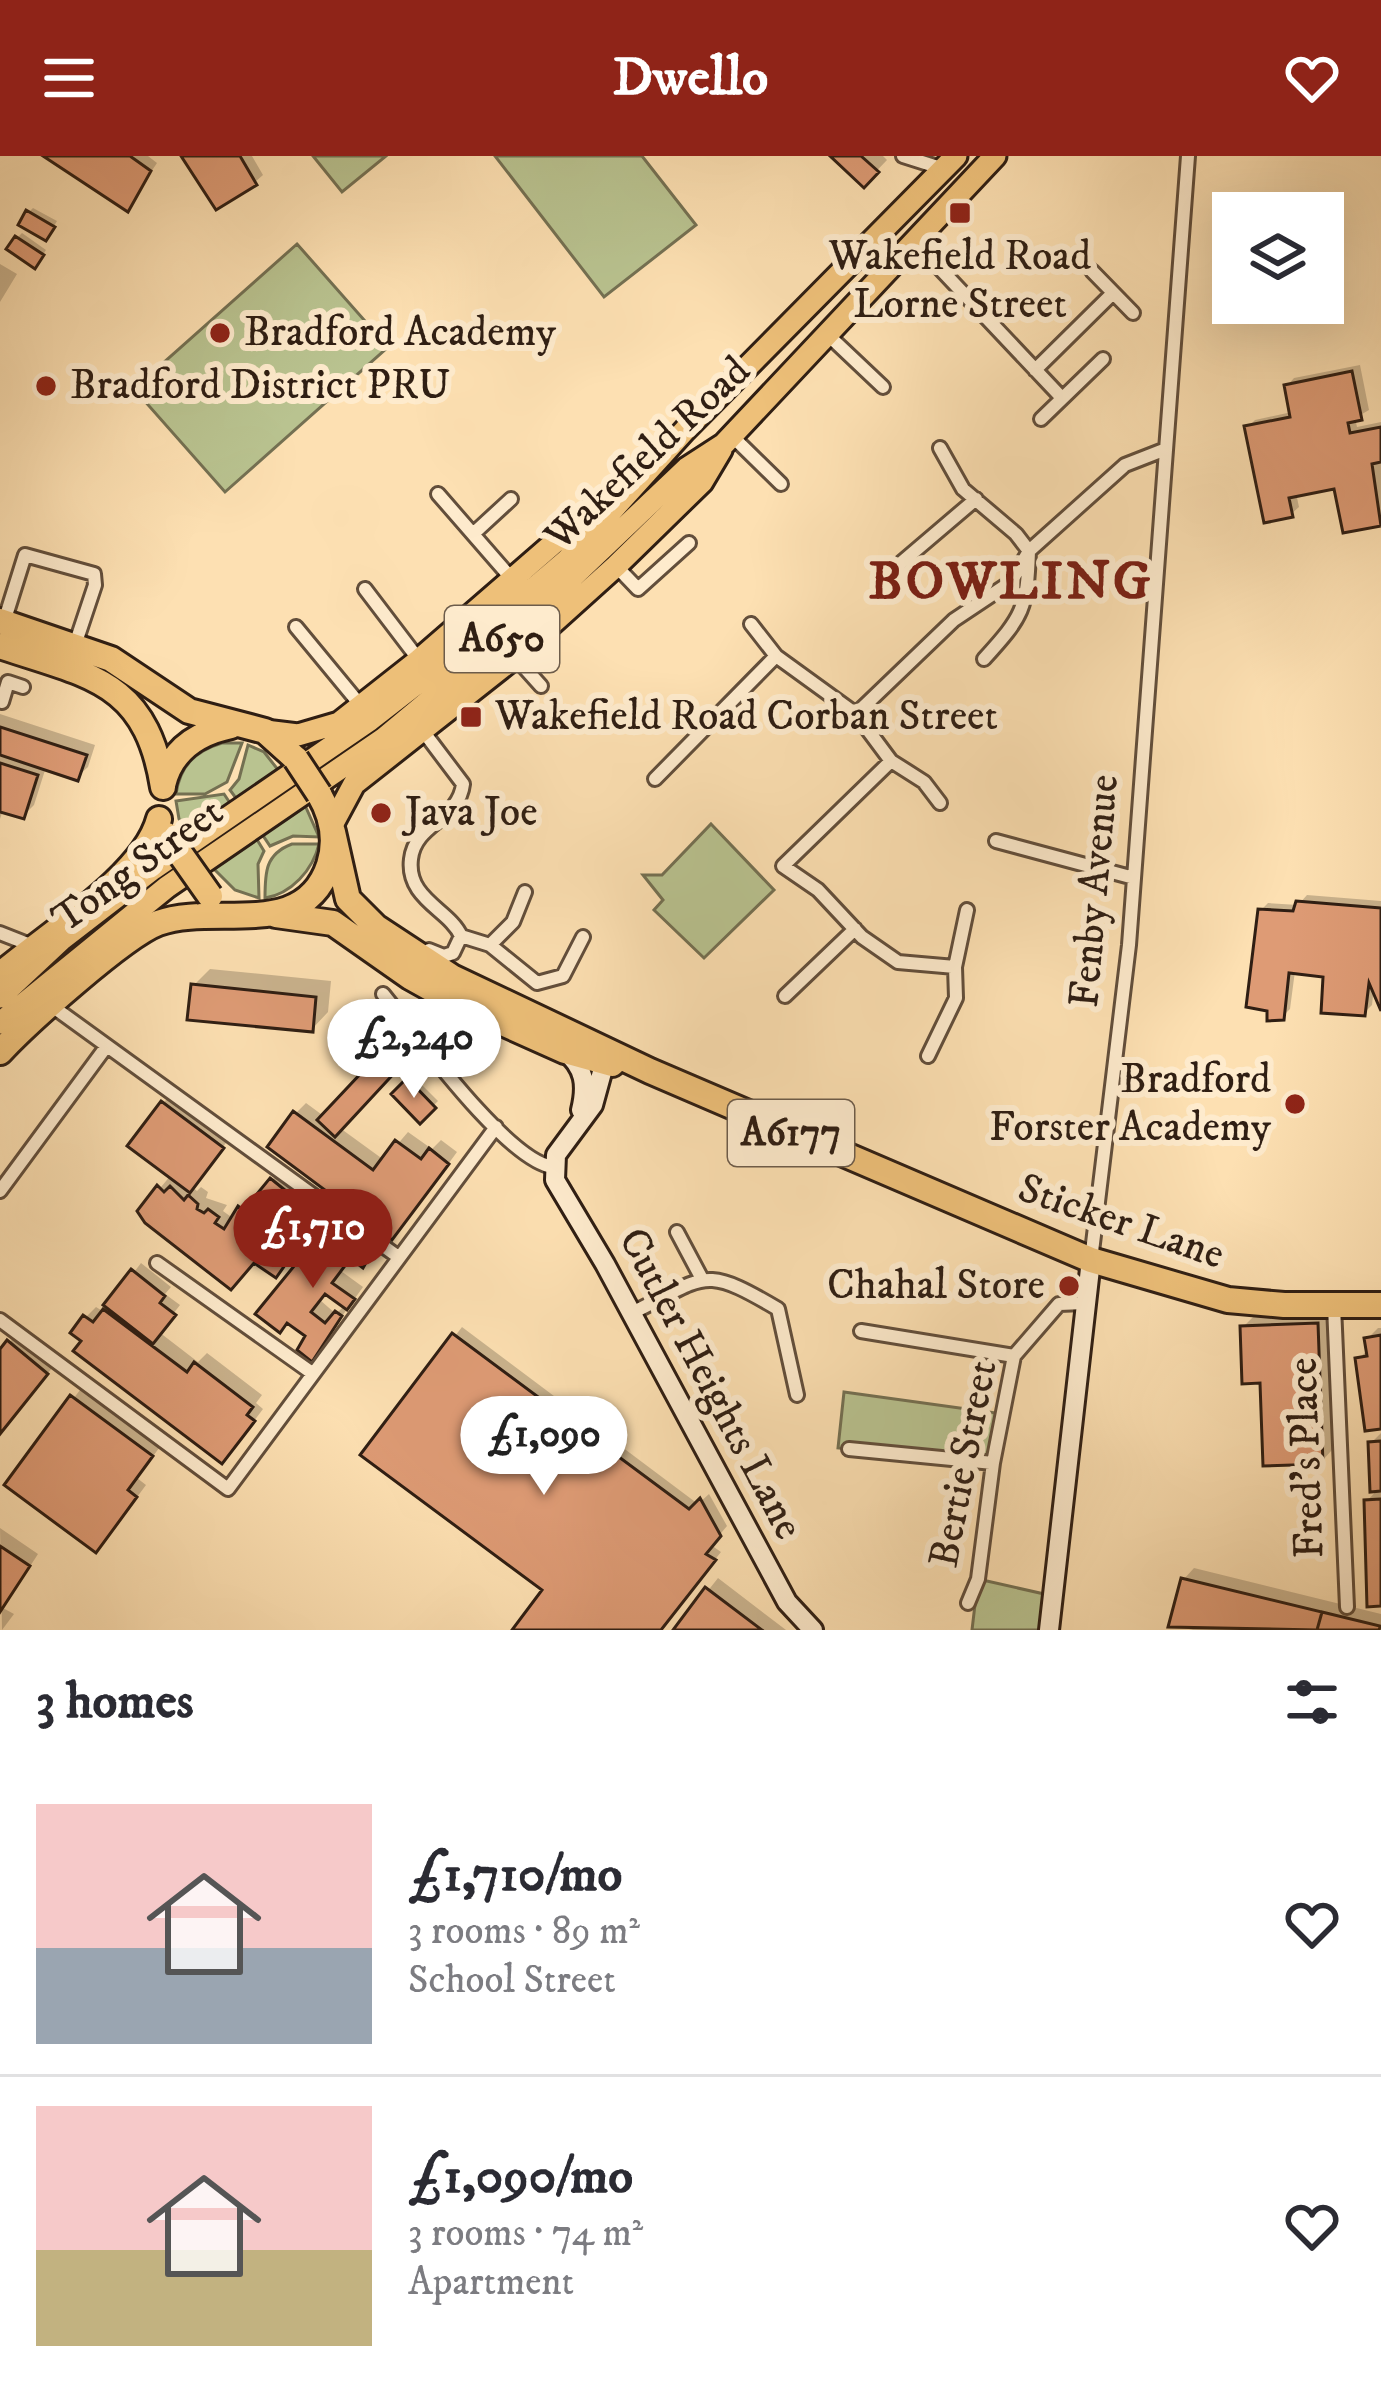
<!DOCTYPE html>
<html lang="en">
<head>
<meta charset="utf-8">
<style>
	body { margin:0; font-family:"IM FELL DW Pica",serif; background:#f7f7f7; color:#2b2b33; height:100vh; display:flex; flex-direction:column; font-size:45px; white-space:nowrap }
	* { box-sizing:border-box; margin:0 }
	p { font-size:39px; color:#7c7c81 }
	.icon { flex:none; width:66px; height:66px; fill:none; stroke:currentColor; stroke-width:2; stroke-linecap:round; stroke-linejoin:round }
	.map { position:relative; height:1474px; overflow:hidden }
	.details { display:flex; flex-direction:column; background:#fff; flex:1 }
	.details>* { flex:none }
	.buttons { position:absolute; left:1212px; top:36px; display:grid; gap:24px }
	.buttons a { display:grid; place-items:center; width:132px; height:132px; border-radius:0px; background:#fff; box-shadow:0 12px 48px #0002; font-size:60px }
	.price { position:absolute; translate:-50% -102px; padding:0 27px; border-radius:42px; background:#fff; color:#222; font-size:39px; line-height:78px; filter:drop-shadow(0 3px 6px #0008) }
	.price::after { content:''; position:absolute; left:50%; top:72px; width:36px; height:27px; margin-left:-18px; background:inherit; clip-path:polygon(0 0,100% 0,50% 100%) }
	.price.current { background:#8f2418; color:#fff }
	ul { padding:0; list-style:none }
	li { display:flex; align-items:center; gap:36px; height:300px; padding:0 36px }
	li+li { border-top:3px solid #e1e1e2 }
	li span { display:grid; place-items:center; flex:none; width:336px; height:240px; border-radius:0px; color:#555 }
	li>.icon { margin-inline-start:auto }
	span .icon { width:144px; height:144px; fill:#fffc; stroke-width:1 }
	li b { font-size:51px }
	h2 { display:flex; justify-content:space-between; align-items:center; height:144px; padding:0 36px; font-size:51px }
	header { display:flex; justify-content:space-between; align-items:center; height:156px; padding:0 36px; background:#8f2418; color:#fff; font-size:54px; font-weight:700 }
	.map>svg:first-child { display:block }
</style>
</head>
<body>
<header><svg class="icon" aria-label="menu" viewBox="0 0 24 24"><path d="M4 6h16M4 12h16M4 18h16"/></svg>Dwello<svg class="icon" aria-label="heart" viewBox="0 0 24 24"><path d="M12 20l-8-8c-3-5 5-10 8-4 3-6 11-1 8 4z"/></svg></header>
<div class="map">
<svg width="1381" height="1474" viewBox="0 0 1381 1474">
	<rect width="100%" height="100%" fill="#fde0b2"/>
	<filter id="stains"><feTurbulence type="fractalNoise" baseFrequency=".00167" numOctaves="4"/><feColorMatrix values="0 0 0 0 .2 0 0 0 0 .09 0 0 0 0 .02 0 0 0 .5 -.17"/></filter>
	<radialGradient id="worn" r=".72"><stop offset=".6" stop-color="#630" stop-opacity="0"/><stop offset="1" stop-color="#630" stop-opacity=".3"/></radialGradient>
	<path fill="#b9c390" stroke="#747052" stroke-width="3" d="M313 0H386L342 36Z
		M495 0H642L696 69 604 141Z
		M297 88 388 191 225 336 134 233Z
		M222 587H242L227 626 205 638H176C180 610 195 595 222 587Z
		M248 589 264 596 279 615 238 645 230 634 239 623Z
		M224 638 232 650 190 678 179 663 176 645Z
		M304 647 319 681 293 680 270 690 262 678Z
		M711 668 774 734 704 802 654 754 663 744 643 719H662Z
		M256 682 264 695 258 708 259 742 235 734 213 712Z
		M292 688H319C313 714 291 738 265 742 265 717 265 698 292 688Z
		M844 1236 1003 1258 993 1307 838 1292Z
		M978 1423 1053 1440 1049 1474H972Z"/>
	<path fill="#0003" fill-rule="evenodd" d="M48 0H148L157 7 127 52Z
		M184 0H252L263 19 255 26Z
		M834 0H883L887 4 864 28Z
		M33 52 57 65 50 77 29 56Z
		M22 77 46 94 39 105 17 82Z
		M0 108 17 118 0 146Z
		M1360 209 1369 254 1355 262 1357 271 1381 266V367L1346 374 1337 329 1296 337 1299 351 1291 358 1248 271 1255 264 1292 256 1287 230 1294 222Z
		M0 558 95 589 88 611 77 621 46 611 34 649 23 660 3 654 0 663Z
		M1307 739 1381 745V847L1374 831 1372 849 1364 857 1326 818 1295 815 1290 853 1282 861 1261 754 1268 747 1298 749Z
		M210 813 331 825 328 856 312 873 193 830Z
		M394 855 420 886 340 972 384 1004 408 976 432 993 441 984 457 996 403 1070 296 957 306 947 325 961 367 915 353 902Z
		M413 920 438 945 420 963 395 938Z
		M171 939 229 983 192 1031 197 1035 201 1031 208 1036 206 1042 227 1049 223 1055 234 1063 279 1017 328 1055 275 1119 255 1104 141 1055 171 1019 163 947Z
		M346 1060 381 1085 363 1108 352 1100 341 1115 363 1131 312 1202 310 1095 321 1084 324 1087ZM326 1135 345 1149 336 1158 320 1144Z
		M141 1107 171 1131 165 1138 180 1149 159 1176 198 1206 207 1197 262 1239 256 1247 263 1253 232 1294 85 1184 86 1161 96 1151 104 1156Z
		M1328 1158 1332 1294 1322 1305 1263 1224 1243 1171 1254 1160Z
		M462 1171 698 1348 709 1338 727 1370 711 1389 721 1396 659 1474H516L546 1434 364 1298Z
		M1378 1172H1381V1270L1358 1203 1369 1193 1367 1183Z
		M19 1176 57 1206 0 1276V1197Z
		M83 1230 162 1288 137 1322 146 1329 106 1383 8 1329Z
		M1381 1277V1447L1367 1345 1379 1332 1371 1287Z
		M0 1372 38 1398 3 1452 14 1458 2 1474Z
		M1194 1412 1381 1458V1474H1193L1172 1469 1184 1423Z
		M718 1422 786 1474H677Z"/>
	<path fill="#de9b75" stroke="#2f1e13" stroke-width="3" d="M43 0H130L151 15 128 56Z
		M181 0H240L257 29 216 54Z
		M830 0H861L879 16 864 32Z
		M26 54 55 71 46 85 18 69Z
		M15 80 44 99 35 113 6 93Z
		M1352 215 1362 264 1348 267 1350 277 1381 271V306L1372 308 1381 370 1343 377 1334 333 1289 342 1293 361 1264 367 1244 270 1290 261 1284 229Z
		M0 571 87 599 78 625 0 599Z
		M0 607 38 619 24 663 0 656Z
		M1296 745 1381 752V855L1369 827 1365 860 1321 857 1323 821 1289 817 1284 864 1267 865V855L1246 851 1258 753 1293 755Z
		M191 828 316 841 313 876 187 864Z
		M382 863 412 898 335 981 317 964 363 915 348 902Z
		M407 922 436 952 420 968 391 938Z
		M161 945 224 992 190 1037 127 990Z
		M293 955 373 1014 395 984 421 1003 429 992 449 1008 392 1084 267 991Z
		M270 1022 322 1064 301 1091 248 1049Z
		M157 1029 164 1036 170 1030 184 1044 188 1039 198 1048 197 1053 204 1057 208 1053 219 1061 215 1067 224 1073 238 1050 272 1076 270 1080 292 1099 276 1122 254 1107 231 1134 145 1067 137 1055Z
		M334 1069 372 1096 363 1112 346 1099 340 1106 344 1111 332 1127 355 1143 347 1154 325 1138 311 1156 325 1167 335 1155 342 1160 312 1206 297 1194 305 1180 287 1167 280 1177 255 1158 308 1093 313 1096Z
		M131 1113 165 1140 160 1147 176 1159 153 1188 103 1149Z
		M103 1153 187 1216 194 1206 253 1251 247 1259 255 1265 222 1308 73 1195 81 1185 70 1177 83 1159 93 1166Z
		M1318 1167 1323 1308 1263 1310 1260 1227 1242 1228 1240 1170Z
		M452 1177 689 1353 700 1342 721 1380 706 1398 716 1404 661 1474H512L542 1434 360 1299Z
		M1381 1179V1273L1365 1275 1355 1202 1367 1200 1364 1182Z
		M7 1184 48 1218 0 1278V1193Z
		M70 1239 153 1300 128 1334 137 1341 96 1397 4 1329Z
		M1381 1285V1335L1370 1336 1368 1286Z
		M1381 1343V1450L1367 1451 1364 1344Z
		M0 1390 30 1410 0 1456Z
		M1181 1422 1322 1456 1317 1474 1168 1471Z
		M705 1431 762 1474H673Z
		M1322 1456 1380 1470 1379 1474H1317Z"/>
	<g fill="none" stroke-linecap="round" stroke-linejoin="round">
		<g stroke="#624e3b" stroke-width="18">
			<path id="street" d="M903 0 944 13
				M914 85 1062 242
				M1092 115 1133 157
				M827 178 883 231
				M1035 214 1113 137
				M1041 263 1103 203
				M732 280 781 328
				M940 292 963 333 1016 378 1029 395 1011 426 954 464 856 558 891 605 783 710 818 734 862 781 898 806 955 811 967 754
				M438 338 512 423
				M473 378 511 343
				M616 410 638 433 689 387
				M895 412 976 343
				M365 433 419 504
				M4 466 25 399 94 418 95 429 75 489
				M751 468 776 500
				M296 471 362 551
				M515 501 541 530
				M984 503C1023 460 1027 453 1029 395L1125 309 1166 293
				M2 546 8 526 23 531
				M423 575 463 628C459 664 415 667 411 703 406 743 450 754 461 780L453 797 444 800 429 794
				M891 605 924 626 940 647
				M655 623 776 500 856 558
				M996 685 1134 722
				M0 777 33 790
				M461 780 490 789 537 827 563 820 583 781
				M490 789 513 766 525 736
				M383 838C415 877 507 1005 553 1011
				M785 840 855 773
				M52 850 397 1100
				M928 900 956 842 955 811
				M0 1035 106 891
				M677 1076 702 1123
				M1091 1104 1129 789 1188 0
				M157 1107 312 1217
				M1334 1150 1347 1451
				M632 1157C707 1120 702 1108 778 1153L797 1239
				M0 1164 228 1333 496 971
				M861 1175 1014 1200
				M849 1293 993 1307
				M968 1447 978 1423 993 1307 1014 1200 1059 1148 1084 1147"/>
		</g>
		<g stroke="#2f1e13" stroke-width="24">
			<path id="secondary" d="M565 895C585 912 587 929 581 954
				M607 898 593 949 556 999 555 1024 605 1108 787 1446 813 1474
				M1049 1474 1091 1104"/>
		</g>
		<g stroke="#2f1e13" stroke-width="27">
			<path id="primary" d="M265 575 298 579 339 567 419 504 615 334
				M332 669 354 628 515 501 616 410 702 326 721 294
				M0 841 61 784 153 713 370 564 473 484 567 404 685 274 956 0
				M0 867 167 731 383 583 539 453 687 312 724 288 995 0"/>
		</g>
		<g stroke="#2f1e13" stroke-width="30">
			<path id="highway" d="M0 465 111 503 189 555 265 575 296 603
				M0 490C89 520 146 524 163 631
				M163 629C171 594 197 577 231 570
				M333 676 348 743 376 771 452 821 650 915 1091 1104 1228 1144 1284 1149H1381
				M276 759 333 767 410 821 453 845 565 895 612 908
				M0 819C46 779 144 720 159 663
				M0 896C27 867 124 780 158 767 215 746 304 786 329 709 337 684 332 660 319 638"/>
		</g>
		<use href="#street" stroke="#feebcd" stroke-width="12"/>
		<use href="#secondary" stroke="#feebcd" stroke-width="18"/>
		<use href="#primary" stroke="#eec079" stroke-width="21"/>
		<use href="#highway" stroke="#eec079" stroke-width="24"/>
		<g stroke="#2f1e13" stroke-width="30" stroke-linecap="butt">
			<path id="highway-bridge" d="M296 603 319 638
				M167 679 210 740"/>
		</g>
		<use href="#highway-bridge" stroke="#eec079" stroke-width="24"/>
	</g>
	<g fill="#8f2418" stroke="#feebcd" stroke-width="4.5">
		<rect x="948" y="45" width="24" height="24" rx="6"/>
		<circle cx="220" cy="177" r="12"/>
		<circle cx="46" cy="230" r="12"/>
		<rect x="459" y="549" width="24" height="24" rx="6"/>
		<circle cx="381" cy="657" r="12"/>
		<circle cx="1295" cy="948" r="12"/>
		<circle cx="1069" cy="1130" r="12"/>
	</g>
	<g text-anchor="middle" dominant-baseline="central" stroke-width="12" stroke-linejoin="round" paint-order="stroke">
		<g fill="#feebcd" stroke="#6d5c4b" stroke-width="3">
			<rect x="445" y="450" width="114" height="66" rx="9"/>
			<rect x="728" y="944" width="126" height="66" rx="9"/>
		</g>
		<g font-size="39" font-weight="bold" fill="#2f1e13">
			<text x="502" y="483">A650</text>
			<text x="791" y="977">A6177</text>
		</g>
		<g font-size="42" fill="#2f1e13" stroke="#feebcd" text-anchor="start">
			<text x="960" y="101" text-anchor="middle">Wakefield Road<tspan x="960" dy="48">Lorne Street</tspan></text>
			<text x="244" y="177">Bradford Academy</text>
			<text x="70" y="230">Bradford District PRU</text>
			<text x="495" y="561">Wakefield Road Corban Street</text>
			<text x="405" y="657">Java Joe</text>
			<text x="1271" y="924" text-anchor="end">Bradford<tspan x="1271" dy="48">Forster Academy</tspan></text>
			<text x="1045" y="1130" text-anchor="end">Chahal Store</text>
		</g>
		<g font-size="42" fill="#2f1e13" stroke="#feebcd">
			<text transform="translate(648 298) rotate(-43)">Wakefield Road</text>
			<text transform="translate(138 710) rotate(-36)">Tong Street</text>
			<text transform="translate(1095 735) rotate(-85)">Fenby Avenue</text>
			<text transform="translate(1121 1066) rotate(19)">Sticker Lane</text>
			<text transform="translate(710 1228) rotate(62)">Cutler Heights Lane</text>
			<text transform="translate(1307 1302) rotate(-92)">Fred's Place</text>
			<text transform="translate(964 1308) rotate(-79)">Bertie Street</text>
		</g>
		<g font-size="54" font-weight="bold" letter-spacing="3" fill="#7a1f14" stroke="#feebcd">
			<text x="1011" y="426">BOWLING</text>
		</g>
	</g>
	<rect width="100%" height="100%" filter="url(#stains)"/>
	<rect width="100%" height="100%" fill="url(#worn)"/>
</svg>
<div class="buttons">
<a><svg class="icon" aria-label="layers" viewBox="0 0 24 24"><path d="M12 4l9 5-9 5-9-5zM3 14l9 5 9-5"/></svg></a>
</div>
<b class="price" style="left:414px;top:945px">£2,240</b>
<b class="price current" style="left:313px;top:1135px">£1,710</b>
<b class="price" style="left:544px;top:1342px">£1,090</b>
</div>
<section class="details">
<h2>3 homes<svg class="icon" aria-label="filters" viewBox="0 0 24 24"><path d="M4 7h16M4 17h16"/><circle cx="9" cy="7" r="2"/><circle cx="15" cy="17" r="2"/></svg></h2>
<ul>
<li><span style="background:linear-gradient(#f6c9c9 60%,#9aa5b1 0)"><svg class="icon" aria-label="home" viewBox="0 0 24 24"><path d="M3 11l9-7 9 7M6 9v11h12V9"/></svg></span><div><b>£1,710/mo</b><p>3 rooms · 89 m²</p><p>School Street</p></div><svg class="icon" aria-label="heart" viewBox="0 0 24 24"><path d="M12 20l-8-8c-3-5 5-10 8-4 3-6 11-1 8 4z"/></svg></li>
<li><span style="background:linear-gradient(#f6c9c9 60%,#c2b280 0)"><svg class="icon" aria-label="home" viewBox="0 0 24 24"><path d="M3 11l9-7 9 7M6 9v11h12V9"/></svg></span><div><b>£1,090/mo</b><p>3 rooms · 74 m²</p><p>Apartment</p></div><svg class="icon" aria-label="heart" viewBox="0 0 24 24"><path d="M12 20l-8-8c-3-5 5-10 8-4 3-6 11-1 8 4z"/></svg></li>
</ul>
</section>
</body>
</html>
